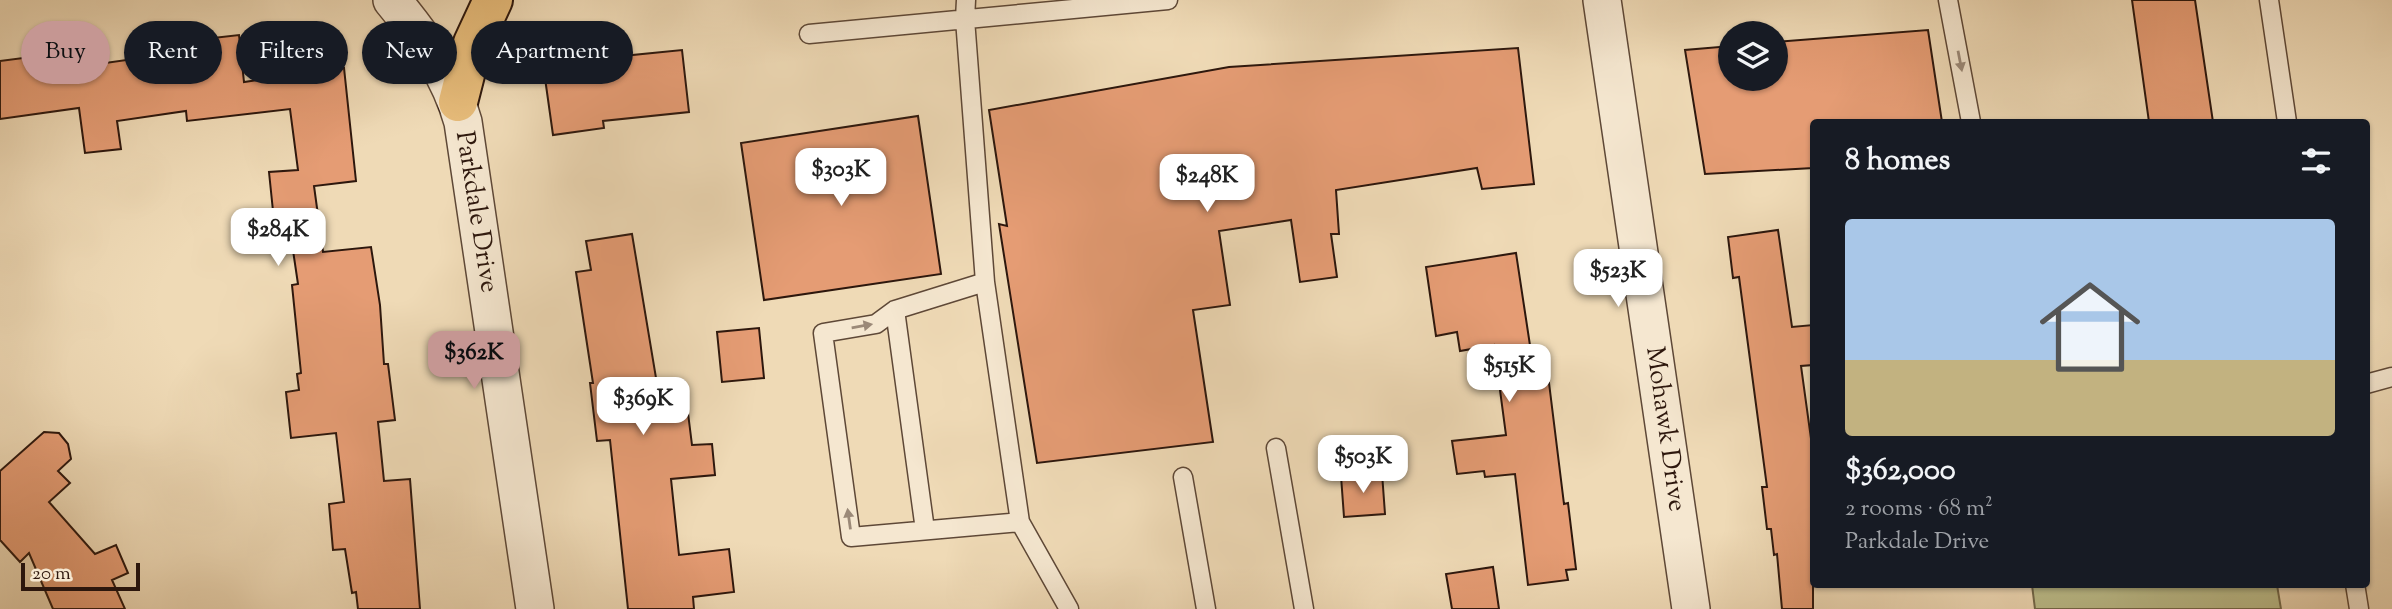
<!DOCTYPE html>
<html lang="en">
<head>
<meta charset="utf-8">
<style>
	body { margin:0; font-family:"Sorts Mill Goudy",serif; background:#20242c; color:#f1f3f6; height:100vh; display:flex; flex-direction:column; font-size:26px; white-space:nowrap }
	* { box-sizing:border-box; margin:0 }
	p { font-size:23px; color:#9ea1a6 }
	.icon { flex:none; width:38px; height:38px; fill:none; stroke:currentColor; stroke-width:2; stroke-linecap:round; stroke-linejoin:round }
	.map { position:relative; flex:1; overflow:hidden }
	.panel { position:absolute; left:1810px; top:119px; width:560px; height:469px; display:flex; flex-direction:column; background:#171b24; border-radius:7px; box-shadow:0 2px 5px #0004 }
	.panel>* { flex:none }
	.top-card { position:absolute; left:21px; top:21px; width:665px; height:63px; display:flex; gap:14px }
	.tools { position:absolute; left:1718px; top:21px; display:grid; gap:14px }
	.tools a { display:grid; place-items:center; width:70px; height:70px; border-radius:50%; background:#171b24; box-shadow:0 2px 5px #0004; font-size:35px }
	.scale { position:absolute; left:21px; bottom:18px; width:119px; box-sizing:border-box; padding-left:7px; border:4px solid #2d170d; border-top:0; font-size:19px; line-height:24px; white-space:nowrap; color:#2d170d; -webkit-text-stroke:5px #f5e7d0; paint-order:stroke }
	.price { position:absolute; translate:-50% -60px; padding:0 16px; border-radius:14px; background:#fff; color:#222; font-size:23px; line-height:46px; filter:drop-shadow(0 2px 4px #0008) }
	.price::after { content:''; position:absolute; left:50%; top:42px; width:21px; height:16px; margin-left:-10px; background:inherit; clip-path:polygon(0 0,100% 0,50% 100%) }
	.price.current { background:#c59692; color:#111 }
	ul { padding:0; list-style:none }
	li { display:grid; align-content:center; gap:14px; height:371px; padding:0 35px }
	li span { display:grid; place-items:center; height:217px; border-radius:7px; color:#555 }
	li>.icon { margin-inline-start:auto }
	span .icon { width:126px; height:126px; fill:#fffc; stroke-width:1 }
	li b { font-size:30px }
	h2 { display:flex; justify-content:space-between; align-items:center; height:84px; padding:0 35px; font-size:30px }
	.tag { padding:0 24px; border-radius:32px; background:#171b24; box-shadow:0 2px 5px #0004; font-size:24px; line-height:63px }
	.tag.current { background:#c59692; color:#111 }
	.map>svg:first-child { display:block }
</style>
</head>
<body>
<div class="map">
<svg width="2392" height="609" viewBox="0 0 2392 609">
	<rect width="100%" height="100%" fill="#efdab6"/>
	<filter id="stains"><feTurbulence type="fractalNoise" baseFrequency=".00286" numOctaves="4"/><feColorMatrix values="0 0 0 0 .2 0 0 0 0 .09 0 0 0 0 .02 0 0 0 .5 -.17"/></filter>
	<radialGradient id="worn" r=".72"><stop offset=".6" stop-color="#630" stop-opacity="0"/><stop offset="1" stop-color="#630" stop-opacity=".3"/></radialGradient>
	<path fill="#bcbe8c" stroke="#746a4c" stroke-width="2" d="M2032 585H2277L2281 609H2035Z"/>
	<path fill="#e59c74" stroke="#2d170d" stroke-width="2" d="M2132 0H2195L2213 122H2149Z
		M1928 30 1942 122H1813V168L1705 174 1685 50 1731 46V79H1776V42Z
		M239 35 244 82 344 68 356 181 314 186 323 252 371 247 380 305 384 364H388L395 420 378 422 384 481 410 479 420 609H358L356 592 352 593 345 549 333 550 329 504 344 502 336 433 291 438 286 392 299 390 297 374 301 373 292 285 298 284 287 210 273 211 269 172 298 170 290 109 187 121 186 111 117 121 121 149 85 153 79 108 0 119V61L46 55 48 71 134 59 133 52 178 46V42Z
		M1518 48 1534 184 1482 189 1477 168 1336 190 1339 234H1331L1337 277 1300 282 1291 220 1219 231 1230 305 1193 310 1213 442 1037 463 999 224 1007 226 989 110 1229 67Z
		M682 50 689 112 603 121 604 128 553 135 544 71 624 60 623 56Z
		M918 116 941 274 764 300 741 143Z
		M1778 230 1792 327 1813 325V365L1801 366 1813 453V609H1782L1777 554 1774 555 1771 529H1767L1762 487H1767L1739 277 1733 278 1728 237Z
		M632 234 657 384 684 381 692 445 712 444 715 475 671 479 679 555 729 549 734 592 693 597 694 609H628L610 440 597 441 590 383H593L576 272 591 270 586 241Z
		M1516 253 1536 385 1549 383 1564 504 1568 503 1576 569 1566 570 1568 580 1528 585 1515 474 1485 477 1484 471 1457 474 1452 441 1506 435 1494 345 1460 351 1457 332 1436 336 1426 267Z
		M759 328 764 378 722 382 717 332Z
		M44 432 59 433 68 444 71 459 58 471 70 483 49 502 95 554 116 545 128 573 112 580 125 609H53L29 553 20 562 0 540V471Z
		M1382 473 1385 514 1344 517 1341 476Z
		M1493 567 1499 609H1452L1446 574Z"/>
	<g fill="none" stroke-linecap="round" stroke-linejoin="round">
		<g stroke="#5e4837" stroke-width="21">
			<path id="lane" d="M966 0 965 19 985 282 1020 522 1069 609
				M1948 0 1971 122
				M2269 0 2287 122
				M809 34 1168 0
				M985 282 895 310 876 324 823 333 851 537 1020 522
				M895 310 925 530
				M2366 384 2392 377
				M1276 448 1304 609
				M1183 477 1206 609
				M2355 584 2359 609"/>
		</g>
		<g stroke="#5e4837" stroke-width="40">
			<path id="street" d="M392 0C423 37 450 75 463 122L535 609
				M1602 0 1691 609"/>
		</g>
		<g stroke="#2d170d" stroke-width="42">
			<path id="primary" d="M458 102 473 43 493 0"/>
		</g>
		<use href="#lane" stroke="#f5e7d0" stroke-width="18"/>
		<use href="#street" stroke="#f5e7d0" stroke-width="37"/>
		<use href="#primary" stroke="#e8bd7b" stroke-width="38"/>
	</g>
	<defs><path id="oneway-solid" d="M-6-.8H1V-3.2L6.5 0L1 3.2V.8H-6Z" transform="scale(1.75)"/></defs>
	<g fill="#9b8978">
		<use href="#oneway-solid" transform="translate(1960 61) rotate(79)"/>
		<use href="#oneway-solid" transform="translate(862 326) rotate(-10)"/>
		<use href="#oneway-solid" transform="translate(849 519) rotate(-98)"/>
	</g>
	<g text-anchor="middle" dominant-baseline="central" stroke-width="5" stroke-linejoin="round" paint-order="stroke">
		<g font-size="26" fill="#2d170d" stroke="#f5e7d0">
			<text transform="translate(476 212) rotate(81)">Parkdale Drive</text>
			<text transform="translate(1665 429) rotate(82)">Mohawk Drive</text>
		</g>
	</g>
	<rect width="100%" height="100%" filter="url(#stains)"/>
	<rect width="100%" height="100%" fill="url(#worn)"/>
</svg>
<div class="tools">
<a><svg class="icon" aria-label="layers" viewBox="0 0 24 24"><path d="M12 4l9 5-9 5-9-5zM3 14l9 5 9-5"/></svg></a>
</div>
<div class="scale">20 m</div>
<b class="price" style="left:841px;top:208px">$303K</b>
<b class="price" style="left:1207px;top:214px">$248K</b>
<b class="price" style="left:278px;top:268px">$284K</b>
<b class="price" style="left:1618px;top:309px">$523K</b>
<b class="price current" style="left:474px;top:391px">$362K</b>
<b class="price" style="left:1509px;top:404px">$515K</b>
<b class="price" style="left:643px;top:437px">$369K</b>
<b class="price" style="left:1363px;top:495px">$503K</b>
<div class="top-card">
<a class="tag current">Buy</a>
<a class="tag">Rent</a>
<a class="tag">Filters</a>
<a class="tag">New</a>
<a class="tag">Apartment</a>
</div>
<section class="panel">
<h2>8 homes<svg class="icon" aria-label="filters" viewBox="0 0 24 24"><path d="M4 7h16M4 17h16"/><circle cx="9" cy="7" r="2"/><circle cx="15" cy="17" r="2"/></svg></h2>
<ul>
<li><span style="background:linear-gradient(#a9c7e8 65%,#c2b280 0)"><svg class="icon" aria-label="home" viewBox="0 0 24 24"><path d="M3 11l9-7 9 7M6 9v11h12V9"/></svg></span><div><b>$362,000</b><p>2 rooms · 68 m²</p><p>Parkdale Drive</p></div></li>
</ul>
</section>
</div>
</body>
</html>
